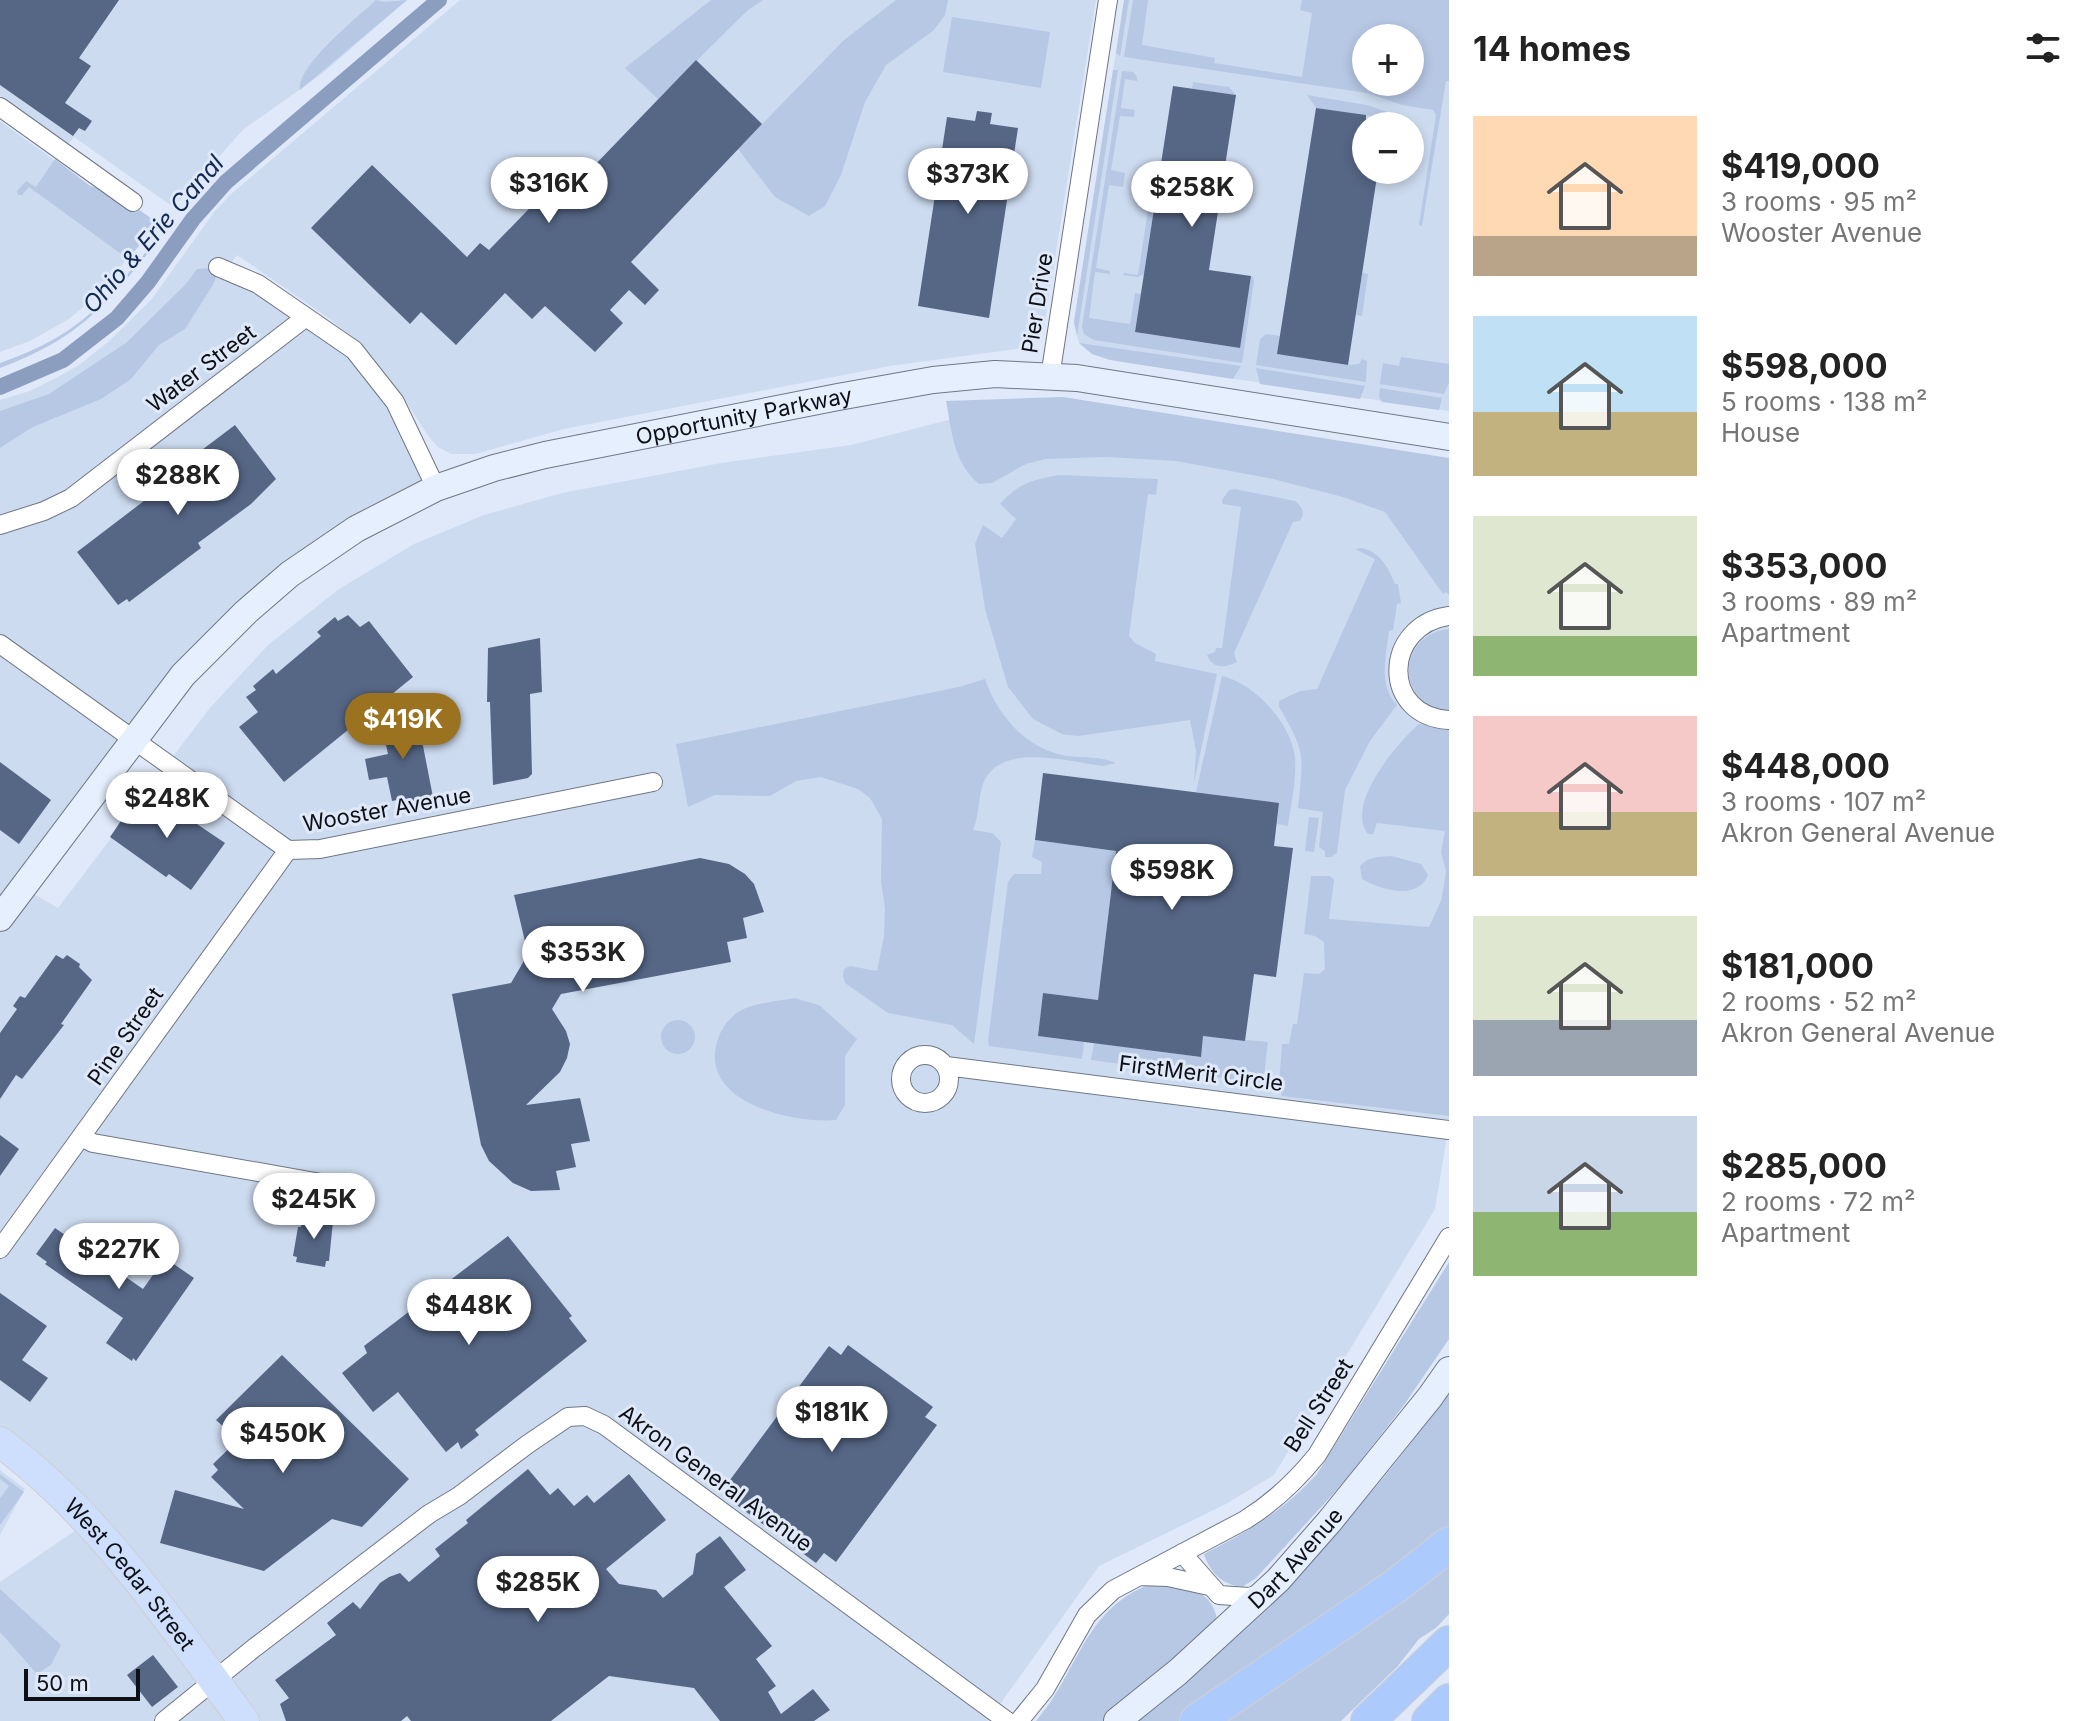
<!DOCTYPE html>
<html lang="en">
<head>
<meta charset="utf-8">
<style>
	body { margin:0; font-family:Inter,sans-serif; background:#f6f6f6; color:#222; height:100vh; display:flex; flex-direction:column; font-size:30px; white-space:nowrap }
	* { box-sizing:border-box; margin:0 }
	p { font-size:26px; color:#767676 }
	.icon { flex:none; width:44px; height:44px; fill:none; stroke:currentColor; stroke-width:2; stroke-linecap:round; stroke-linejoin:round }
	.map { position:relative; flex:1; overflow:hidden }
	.side { display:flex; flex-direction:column; background:#fff; width:640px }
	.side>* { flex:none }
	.controls { position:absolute; left:1352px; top:24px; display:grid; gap:16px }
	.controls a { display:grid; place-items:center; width:72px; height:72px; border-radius:50%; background:#fff; box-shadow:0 4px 12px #0003; font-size:40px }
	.scale { position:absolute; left:24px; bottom:20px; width:116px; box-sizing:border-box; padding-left:8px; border:4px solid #0d1015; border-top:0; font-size:22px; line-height:28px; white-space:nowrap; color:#0d1015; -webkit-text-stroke:6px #e0e9f9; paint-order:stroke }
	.price { position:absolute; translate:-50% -68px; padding:0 18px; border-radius:28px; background:#fff; color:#222; font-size:26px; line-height:52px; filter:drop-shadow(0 2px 4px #0008) }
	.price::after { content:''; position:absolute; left:50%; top:48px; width:24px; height:18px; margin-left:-12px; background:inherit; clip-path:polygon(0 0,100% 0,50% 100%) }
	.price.current { background:#9b721f; color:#fff }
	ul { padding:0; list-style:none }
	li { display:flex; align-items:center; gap:24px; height:200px; padding:0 24px }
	li span { display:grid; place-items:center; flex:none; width:224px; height:160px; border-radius:0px; color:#555 }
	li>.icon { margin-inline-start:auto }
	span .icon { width:96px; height:96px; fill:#fffc; stroke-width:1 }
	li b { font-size:34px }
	h2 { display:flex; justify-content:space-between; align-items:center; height:96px; padding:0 24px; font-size:34px }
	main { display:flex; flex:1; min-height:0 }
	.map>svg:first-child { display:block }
</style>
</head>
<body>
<main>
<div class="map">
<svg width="1449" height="1721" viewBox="0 0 1449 1721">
	<rect width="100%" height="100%" fill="#e0e9f9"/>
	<path fill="#cddbf0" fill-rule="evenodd" d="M0 0H407L323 73 244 129 173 207 74 137 68 144 0 96Z
		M460 0H1096L1044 328 1034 343 1024 348 890 366 564 429 475 454H451L438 447 429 437 401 394 357 341 327 317 237 255 223 273 341 344 382 390 429 486 252 600 0 905V400L30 391 56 378 79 365 108 342 151 300 215 211 231 194Z
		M1124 0H1449V411L1116 361 1092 354 1079 343 1074 322ZM1366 38H1410V82H1366ZM1366 126H1410V170H1366Z
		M0 121 90 186 102 190 158 223 95 297 69 319 30 341 0 352Z
		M987 410 1449 479V1124L1435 1209 1274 1475 1226 1504 1099 1566 988 1721H0V1582L95 1517 0 1444V928L27 890 58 908 209 709 268 645 339 589 414 544 484 515 562 493 721 463 851 445Z
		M0 1470 25 1489 0 1535Z"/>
	<path fill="#b7c8e5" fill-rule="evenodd" d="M376 0 384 2 407 0 300 90C296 66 358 17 376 0Z
		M711 0H763L748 10 658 99 625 68Z
		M896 0H948L945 15 933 31 886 65 865 102 841 175 825 206 809 216 775 197 738 149 844 40Z
		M1124 0H1129L1120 56 1116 53Z
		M1133 0H1148L1142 45 1215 58 1214 63 1302 77 1312 13 1300 10 1302 0H1449V81H1446L1422 226 1419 225 1436 115 1433 110 1402 105 1367 93 1124 57ZM1410 38V82H1366V38Z
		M952 17 1050 32 1041 88 943 72Z
		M1113 70H1118L1077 336 1074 322Z
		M1122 71 1133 72 1137 77V81L1125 79 1121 108 1135 110 1134 117 1120 116 1111 170 1125 173 1123 187 1109 185 1096 268 1110 271V274L1095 272 1089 318 1130 324 1135 293 1141 294 1135 332 1239 348 1251 276 1253 277 1254 281 1242 363 1094 340 1084 334 1082 327Z
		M1193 82 1229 87 1236 95 1192 89Z
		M1307 95 1367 105 1393 114 1392 123 1386 122V118L1316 108Z
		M55 159 90 186 112 191 158 223 128 259 29 187 22 195H18L17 191 26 181 36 187Z
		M1151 191 1156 197 1144 274 1138 277 1123 275 1124 273 1138 275Z
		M150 247H153C103 309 77 339 0 368V363C79 335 99 308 150 247Z
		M213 268 217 274 213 285 185 329 159 345 131 379 101 399 33 427 0 448V411L49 394 126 343 185 285 197 269Z
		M1362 273 1368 274 1362 316 1356 315Z
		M1266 334 1280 336 1278 354 1347 365 1359 364 1362 359 1367 361 1366 382 1256 365 1260 339Z
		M1079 343 1241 366 1233 379 1110 360 1092 354Z
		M1401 357 1449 364V383L1444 394 1380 384 1383 363 1399 366Z
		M1256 368 1365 386 1360 399 1260 384Z
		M1380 388 1442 398 1439 410 1382 402 1379 397Z
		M1063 397 1449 458V595L1446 592 1443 594 1385 512 1343 497 1273 479 1176 461 1107 457 1045 459 1026 464 992 483 979 484C953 462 952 432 946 401Z
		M1059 475 1158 479 1156 495 1148 494 1129 636 1135 643 1156 654 1155 661 1217 674 1194 783 1196 751 1190 720 1078 736 1062 734 1033 719 1008 687 985 609 975 544 983 525 1002 538 1016 519 1000 504C1019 483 1032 480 1059 475Z
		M1235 489 1295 501C1302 507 1306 512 1300 521L1293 522 1234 653 1237 662C1226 668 1212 669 1207 655L1215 652 1216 648H1222L1241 507 1223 504 1222 500 1229 490Z
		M1362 548C1381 553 1388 567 1395 584H1398L1401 603 1397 604 1393 630 1389 631C1386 656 1378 685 1397 705L1370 741 1345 790 1337 853 1331 857H1325V851L1319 847 1323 812 1298 808C1303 755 1307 754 1279 707V701L1300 691 1317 689 1375 559 1355 549Z
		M1449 629V711C1396 707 1395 635 1449 629Z
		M1222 676C1254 683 1291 723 1295 757 1297 779 1291 803 1288 826L1277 824 1279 803 1196 792Z
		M985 679C998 716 1026 749 1067 756 1084 758 1100 756 1116 763L1103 766C1068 762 996 740 982 787 978 802 979 816 973 830L992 833 1001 842 974 1044 952 1025 888 1013 845 983 843 976 844 969 850 966 877 971 884 936 885 908 881 882 882 819 870 798 858 789 821 777 796 781 770 796 715 795 688 807 676 744 959 687Z
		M1419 724 1449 730V1116L1282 1096 1279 1085 1282 1044H1289L1293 1024H1297L1304 973 1319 974 1325 969 1324 942 1315 936 1304 934 1311 876H1330L1334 880 1329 919 1429 927 1441 901 1444 885 1446 871 1441 852 1445 831 1377 823 1373 834H1368C1344 805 1398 742 1419 724Z
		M1309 817 1319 818 1314 852 1305 851Z
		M1035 840 1116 851 1098 1000 1043 994 1038 1036 1084 1042 1082 1059 989 1046 988 1041 1008 882 1014 874H1041L1042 862 1032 857Z
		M1392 856 1421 864 1428 875C1418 901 1381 890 1362 879L1360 866C1369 856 1379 857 1392 856Z
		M795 998 819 1005 857 1039 845 1056V1105L836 1120C792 1124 696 1102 718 1039 722 1026 734 1012 746 1008 762 1002 779 1001 795 998Z
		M661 1037a17 17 0 1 1 34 0a17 17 0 1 1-34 0Z
		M1203 1036 1268 1042 1263 1083 1091 1060 1094 1043 1200 1057Z
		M1449 1262V1339L1404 1405 1344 1482 1256 1578 1242 1587C1221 1584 1210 1572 1204 1554 1249 1531 1283 1511 1317 1474Z
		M1449 1390V1533L1184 1721H1138L1161 1704C1266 1608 1369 1509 1449 1390Z
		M0 1474 24 1492 0 1525V1498L9 1486 0 1479Z
		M1449 1554V1614L1436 1628 1419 1639 1397 1667 1341 1721H1213Z
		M1148 1585C1176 1585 1211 1585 1217 1619L1129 1703 1104 1721H1036C1078 1673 1083 1611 1148 1585Z
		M0 1589 61 1645 51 1665 37 1674 0 1632Z"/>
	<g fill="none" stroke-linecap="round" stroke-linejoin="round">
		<path stroke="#8b9ebf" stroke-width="16" d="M0 387 63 360 117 318 148 282 193 219 226 182 439 0"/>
	</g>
	<path fill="#566786" d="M0 0H119L79 58 91 66 65 103 92 121 85 131 79 128 73 136 0 85Z
		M696 60 762 124 631 262 659 290 645 305 629 290 610 310 623 323 595 352 545 306 532 319 505 293 456 345 421 312 410 324 311 228 372 165 467 257 480 243 489 250 552 185 564 197Z
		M1173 86 1236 95 1209 270 1251 276 1240 348 1135 332Z
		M1316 108 1366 115V170H1378L1348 365 1277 354Z
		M977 111 992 113 990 124 1018 128 989 318 918 306 947 117 975 121Z
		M235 425 276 479 251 504 198 543 201 548 129 602 127 599 118 605 77 552 157 491 154 486Z
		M348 615 360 627 369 621 413 677 284 782 239 727 258 712 246 697 256 690 253 686 273 669 276 674 321 636 317 632 335 617 338 621Z
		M540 638 542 692 530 694 532 774 528 778 493 785 490 702H487L488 648Z
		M417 715 433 797 398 804 397 800 392 801 387 777 369 780 365 759 388 754 381 722Z
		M0 762 51 800 19 844 0 830Z
		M1043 773 1279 803 1274 846 1293 848 1276 977 1254 974 1245 1041 1203 1036 1201 1057 1038 1036 1043 993 1098 1000 1116 851 1035 840Z
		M148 791 225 843 191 890 169 874 166 877 110 837 140 793Z
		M700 858 729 864 745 874 754 884 764 912 743 918 747 938 727 942 731 962 561 994 552 1009 566 1031 570 1044 567 1058 560 1072 526 1105 580 1098 590 1141 571 1144 576 1167 556 1171 560 1190 531 1191 513 1183 489 1161 481 1145 452 994 511 983 528 954 514 895Z
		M56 955 63 959 67 955 80 964 79 967 92 980 61 1024 64 1025 22 1079 16 1075 0 1099V1033L17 1009 13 1006 20 996 25 998Z
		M0 1135 19 1149 0 1176Z
		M304 1213 333 1221 329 1261H326L325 1267 296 1262 297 1257 293 1256 298 1227H301Z
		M55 1228 143 1289 165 1258 194 1278 136 1361 133 1358 132 1361 106 1343 123 1318 45 1264 47 1262 36 1254Z
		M508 1236 572 1316 569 1318 587 1341 475 1430 479 1435 461 1449 458 1442 446 1452 398 1392 373 1412 342 1373 367 1353 364 1346Z
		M0 1293 47 1326 22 1360 48 1378 30 1402 0 1380Z
		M848 1345 933 1407 925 1417 937 1425 836 1562 824 1553 816 1563 730 1500 737 1490 727 1484 829 1346 841 1355Z
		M282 1355 409 1479 362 1527 332 1519 264 1571 160 1543 175 1490 244 1509 211 1477 218 1470 213 1464 238 1440 216 1420Z
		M528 1469 550 1495 558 1488 574 1506 587 1495 594 1503 629 1474 666 1520 606 1569 619 1584 656 1590 663 1598 693 1574 696 1554 720 1536 746 1570 724 1587 772 1646 756 1659 776 1686 768 1692 781 1714 813 1689 830 1710 814 1721H720L694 1688 609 1676 551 1721H411L407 1716 401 1721H286L280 1704 289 1698 275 1680 336 1635 327 1623 353 1602 360 1609 380 1583 389 1577 400 1573 409 1582 440 1556 435 1549 468 1523 466 1520Z
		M153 1655 178 1687 152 1707 127 1675Z"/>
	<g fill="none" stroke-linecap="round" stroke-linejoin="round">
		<g stroke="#6f7785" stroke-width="20">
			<path id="minor" d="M0 107 133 202
				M218 267 258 284 354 350 395 402 436 488
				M1050 377 1108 0
				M0 525 44 511 71 498 306 317
				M1449 616C1383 625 1380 716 1449 720
				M0 644 288 850 320 849 653 782
				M901 1079a24 24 0 1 1 48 0a24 24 0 1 1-48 0Z
				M946 1066 1449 1130
				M81 1137 93 1143 321 1183
				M0 1249 288 850
				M1182 1553 1219 1595 1249 1597 1263 1593
				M1139 1576 1168 1577 1209 1586
				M164 1721 254 1648 429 1514 459 1496 528 1444 568 1417 585 1416 604 1425 1007 1721
				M1019 1721 1045 1689 1087 1615 1113 1590 1245 1520C1274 1502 1296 1481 1317 1455L1449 1237"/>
		</g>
		<g stroke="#6f7785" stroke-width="28">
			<g id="secondary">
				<path id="s1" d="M0 918 183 675 246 612 290 574 356 529 436 488 494 468 545 455 838 397 933 380 995 374 1077 378 1449 437"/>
				<path id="s2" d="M1117 1721 1178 1672 1278 1580 1329 1522 1430 1397 1449 1370"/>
			</g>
		</g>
		<g stroke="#cfcfd0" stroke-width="32">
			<g id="primary">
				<path id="s3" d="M0 1442C101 1517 170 1622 244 1721"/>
			</g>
		</g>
		<g stroke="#cfcfd0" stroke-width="36">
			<path id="motorway" d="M1197 1721 1397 1585 1449 1544
				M1368 1721 1449 1643
				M1429 1721 1449 1701"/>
		</g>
		<use href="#minor" stroke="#fff" stroke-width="18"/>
		<use href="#secondary" stroke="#e6effe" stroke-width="26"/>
		<use href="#primary" stroke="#cedffd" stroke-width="30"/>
		<use href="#motorway" stroke="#adcafc" stroke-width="34"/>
	</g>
	<g text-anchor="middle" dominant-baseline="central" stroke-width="6" stroke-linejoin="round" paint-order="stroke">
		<g font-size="22" fill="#0d1015" stroke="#e0e9f9">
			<text transform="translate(1037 303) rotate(-81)">Pier Drive</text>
			<text transform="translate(201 368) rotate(-37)">Water Street</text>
			<text stroke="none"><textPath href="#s1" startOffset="938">Opportunity Parkway</textPath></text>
			<text transform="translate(387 809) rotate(-10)">Wooster Avenue</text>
			<text transform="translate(125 1036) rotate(-55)">Pine Street</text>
			<text transform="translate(1201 1073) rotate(7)">FirstMerit Circle</text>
			<text transform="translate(1318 1405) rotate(-57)">Bell Street</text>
			<text transform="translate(716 1478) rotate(36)">Akron General Avenue</text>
			<text stroke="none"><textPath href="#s2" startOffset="242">Dart Avenue</textPath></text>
			<text stroke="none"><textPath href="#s3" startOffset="186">West Cedar Street</textPath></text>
		</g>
		<g font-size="24" font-style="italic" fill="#112953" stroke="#e0e9f9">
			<text transform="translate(153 234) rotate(-49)">Ohio &amp; Erie Canal</text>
		</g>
	</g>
</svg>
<div class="controls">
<a>+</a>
<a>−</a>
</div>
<div class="scale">50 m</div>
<b class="price" style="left:968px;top:216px">$373K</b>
<b class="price" style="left:549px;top:225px">$316K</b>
<b class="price" style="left:1192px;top:229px">$258K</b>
<b class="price" style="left:178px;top:517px">$288K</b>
<b class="price current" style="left:403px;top:761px">$419K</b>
<b class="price" style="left:167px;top:840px">$248K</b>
<b class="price" style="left:1172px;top:912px">$598K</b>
<b class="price" style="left:583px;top:994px">$353K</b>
<b class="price" style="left:314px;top:1241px">$245K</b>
<b class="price" style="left:119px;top:1291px">$227K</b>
<b class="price" style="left:469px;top:1347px">$448K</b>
<b class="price" style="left:832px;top:1454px">$181K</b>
<b class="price" style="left:283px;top:1475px">$450K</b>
<b class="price" style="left:538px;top:1624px">$285K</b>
</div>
<section class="side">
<h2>14 homes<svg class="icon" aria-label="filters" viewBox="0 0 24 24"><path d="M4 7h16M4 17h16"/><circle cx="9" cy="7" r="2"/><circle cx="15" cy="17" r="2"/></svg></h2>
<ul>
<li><span style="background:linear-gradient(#ffd9b3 75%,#b9a48a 0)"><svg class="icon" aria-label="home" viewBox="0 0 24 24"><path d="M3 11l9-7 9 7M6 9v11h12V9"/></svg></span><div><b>$419,000</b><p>3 rooms · 95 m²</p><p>Wooster Avenue</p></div></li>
<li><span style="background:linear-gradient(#bfe0f5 60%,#c2b280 0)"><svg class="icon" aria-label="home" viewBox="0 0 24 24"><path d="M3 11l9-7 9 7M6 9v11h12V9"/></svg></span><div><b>$598,000</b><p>5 rooms · 138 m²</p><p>House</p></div></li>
<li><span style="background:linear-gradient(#dfe7d0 75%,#8fb573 0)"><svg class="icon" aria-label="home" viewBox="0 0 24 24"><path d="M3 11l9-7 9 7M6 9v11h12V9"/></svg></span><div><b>$353,000</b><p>3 rooms · 89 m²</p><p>Apartment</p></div></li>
<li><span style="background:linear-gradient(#f6c9c9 60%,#c2b280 0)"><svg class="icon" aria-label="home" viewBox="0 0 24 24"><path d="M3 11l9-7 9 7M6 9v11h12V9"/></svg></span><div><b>$448,000</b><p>3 rooms · 107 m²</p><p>Akron General Avenue</p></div></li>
<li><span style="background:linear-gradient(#dfe7d0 65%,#9aa5b1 0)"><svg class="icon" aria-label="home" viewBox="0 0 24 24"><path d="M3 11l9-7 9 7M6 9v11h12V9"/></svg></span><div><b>$181,000</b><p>2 rooms · 52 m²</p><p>Akron General Avenue</p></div></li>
<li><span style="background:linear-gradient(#c9d6e8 60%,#8fb573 0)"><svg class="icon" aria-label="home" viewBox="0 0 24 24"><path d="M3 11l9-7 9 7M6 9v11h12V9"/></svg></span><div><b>$285,000</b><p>2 rooms · 72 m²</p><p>Apartment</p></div></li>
</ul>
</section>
</main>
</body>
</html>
